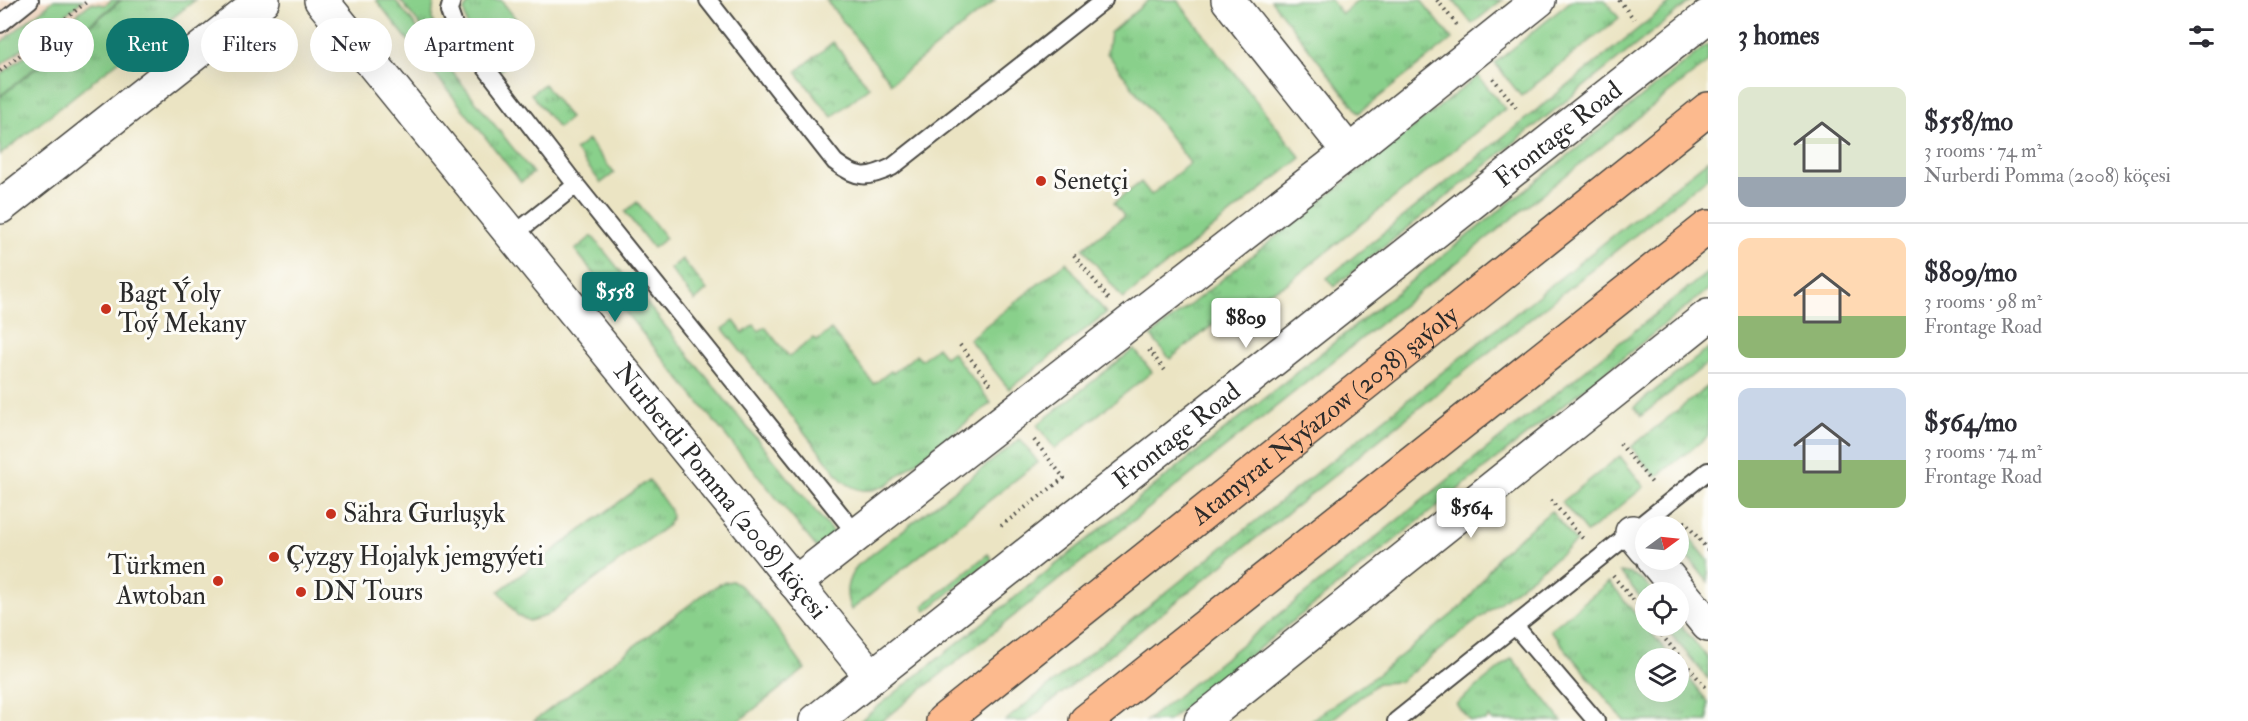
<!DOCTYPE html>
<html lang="en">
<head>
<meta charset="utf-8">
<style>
	body { margin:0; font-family:"IM FELL Double Pica",serif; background:#f7f7f7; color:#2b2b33; height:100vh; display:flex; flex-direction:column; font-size:22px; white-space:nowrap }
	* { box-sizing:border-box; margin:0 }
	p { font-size:20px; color:#7c7c81 }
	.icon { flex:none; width:33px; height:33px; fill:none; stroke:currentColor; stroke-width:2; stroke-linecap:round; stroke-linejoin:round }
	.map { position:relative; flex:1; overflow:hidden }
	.drawer { display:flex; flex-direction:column; background:#fff; width:540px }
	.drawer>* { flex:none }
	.hud { position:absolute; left:18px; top:18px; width:570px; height:54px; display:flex; gap:12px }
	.needle { width:39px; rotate:75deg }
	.controls { position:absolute; left:1635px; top:516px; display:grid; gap:12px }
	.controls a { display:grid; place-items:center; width:54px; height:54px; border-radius:50%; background:#fff; box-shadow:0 6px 24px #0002; font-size:30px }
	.price { position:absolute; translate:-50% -51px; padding:0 14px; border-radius:6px; background:#fff; color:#222; font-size:20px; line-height:39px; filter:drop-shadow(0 2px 3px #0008) }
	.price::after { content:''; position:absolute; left:50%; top:36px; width:18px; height:14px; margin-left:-9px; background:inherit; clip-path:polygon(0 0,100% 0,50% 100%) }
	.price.current { background:#0f766e; color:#fff }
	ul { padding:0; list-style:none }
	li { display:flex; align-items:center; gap:18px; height:150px; padding:0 30px }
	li+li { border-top:2px solid #e1e1e2 }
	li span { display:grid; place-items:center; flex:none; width:168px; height:120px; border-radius:12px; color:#555 }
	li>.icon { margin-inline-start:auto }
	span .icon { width:72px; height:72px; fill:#fffc; stroke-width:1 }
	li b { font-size:26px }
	h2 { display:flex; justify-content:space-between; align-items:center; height:72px; padding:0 30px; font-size:26px }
	.pill { padding:0 21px; border-radius:27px; background:#fff; box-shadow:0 6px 24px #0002; font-size:21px; line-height:54px }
	.pill.current { background:#0f766e; color:#fff }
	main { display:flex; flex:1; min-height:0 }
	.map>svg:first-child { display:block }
</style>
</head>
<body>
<main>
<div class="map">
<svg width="1708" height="721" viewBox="0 0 1708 721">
	<defs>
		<pattern id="grass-tufts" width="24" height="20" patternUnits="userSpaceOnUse" patternTransform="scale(1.5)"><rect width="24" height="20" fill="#89d08b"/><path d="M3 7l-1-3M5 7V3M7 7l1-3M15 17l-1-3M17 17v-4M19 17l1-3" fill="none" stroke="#70a972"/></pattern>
		<pattern id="park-crowns" width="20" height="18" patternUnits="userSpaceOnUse" patternTransform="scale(1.5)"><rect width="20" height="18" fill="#89d08b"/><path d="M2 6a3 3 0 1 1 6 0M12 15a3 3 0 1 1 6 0" fill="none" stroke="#70a972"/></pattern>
	</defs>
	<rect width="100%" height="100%" fill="#fdfcf7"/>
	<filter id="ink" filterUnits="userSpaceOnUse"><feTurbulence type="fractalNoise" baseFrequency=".0167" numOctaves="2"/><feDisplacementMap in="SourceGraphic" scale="12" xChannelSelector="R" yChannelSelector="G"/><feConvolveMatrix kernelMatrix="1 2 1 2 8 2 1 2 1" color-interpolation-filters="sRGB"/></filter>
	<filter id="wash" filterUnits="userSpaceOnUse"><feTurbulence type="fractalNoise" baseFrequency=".008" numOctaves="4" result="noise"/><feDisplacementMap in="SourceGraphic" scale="24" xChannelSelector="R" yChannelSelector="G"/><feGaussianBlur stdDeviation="1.35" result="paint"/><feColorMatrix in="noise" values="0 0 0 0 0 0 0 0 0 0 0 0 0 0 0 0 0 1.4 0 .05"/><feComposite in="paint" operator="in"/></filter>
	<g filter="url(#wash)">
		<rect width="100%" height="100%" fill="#ebe4c3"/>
		<path fill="#f1d5bd" d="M0 0H121L0 96Z"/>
		<path fill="url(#grass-tufts)" stroke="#5a7e5b" stroke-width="1.5" d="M54 0H83L44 32H36L34 39 0 66V43Z
			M112 0H120L0 96V75L39 45 46 44 48 37 91 3 105 5Z
			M122 0H195L0 155V97Z
			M376 0H395L533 173 521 182Z
			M400 0H434L432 19 441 46 438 48Z
			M471 0H501L519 23 514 29 519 35 510 42 520 54 500 71 467 27 464 10Z
			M1149 0H1177L1301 158 1123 299 1083 248 1124 216 1114 203 1141 182 1151 195 1190 163 1107 53 1110 33Z
			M1271 0H1331L1342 14 1359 0H1421L1452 39 1359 113Z
			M1453 0H1502L1472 24Z
			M1572 0H1605L1619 18 1521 96 1495 63Z
			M1674 0H1692L1334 287 1327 278Z
			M1708 44V62L882 721H860Z
			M1478 76 1505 109 1285 285 1239 304 1170 359 1151 336Z
			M544 84 570 118 558 128 531 94Z
			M588 140 614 173 601 183 575 150Z
			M1708 160V177L1027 721H1005Z
			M637 202 666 238 653 248 625 212Z
			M592 236 834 534 817 548 575 250Z
			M682 259 707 290 695 301 670 269Z
			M1066 262 1106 313 1009 389 969 339Z
			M1708 272V290L1168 721H1146Z
			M734 321 743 333 754 325 759 331 765 327 789 357 813 338 817 341 831 330 874 384 891 371 893 373 916 355 921 360 937 347 945 357 952 352 991 403 888 484C871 493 858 493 842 480L723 329Z
			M1134 349 1152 372 1055 449 1037 425Z
			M1708 349V363L1641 416 1634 407Z
			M1708 386V436L1656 477 1631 447Z
			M1020 439 1038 462 851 610C844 593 846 581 857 566Z
			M1620 456 1644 487 1587 533 1562 502Z
			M649 480 669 508 672 516 668 525 546 616 529 621 517 615 499 591Z
			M1551 511 1576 542 1399 682 1378 683 1330 721H1310L1377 675 1460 608 1474 592 1499 555Z
			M1680 526 1708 560V582L1679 546Z
			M988 554 992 559 926 611 923 606Z
			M1620 572C1636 573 1644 581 1654 592H1646L1645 603Z
			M732 581C757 593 787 645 805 669L739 721H534L708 591 722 583Z
			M1609 582 1672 658H1646V692H1678L1679 666 1708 702V721H1624L1550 630Z
			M1679 623 1708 658V679L1664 626H1678Z
			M1512 658 1562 721H1492L1489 717 1485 721H1470L1456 704Z"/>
		<path fill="url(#park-crowns)" stroke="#5a7e5b" stroke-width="1.5" d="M833 42 869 87 832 117 796 72Z"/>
		<path fill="#89d08b" stroke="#5a7e5b" stroke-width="1.5" d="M826 0H995L891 83Z"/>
	</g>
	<g filter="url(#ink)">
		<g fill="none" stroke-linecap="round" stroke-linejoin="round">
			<g stroke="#484742" stroke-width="20">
				<path id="service" d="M452 0 449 11 455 28 576 185 857 535
					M708 0 835 162C857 179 867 179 892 167L1104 0
					M0 24 30 0
					M512 236 576 185
					M1515 626 1596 721
					M1396 721 1708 471"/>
			</g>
			<g stroke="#484742" stroke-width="36">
				<g id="minor">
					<path id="s1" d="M321 0 871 676"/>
					<path d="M1228 0 1349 152"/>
					<path d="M0 207 263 0"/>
					<path d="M1632 532 1646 549"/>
					<path d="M1654 560 1708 625"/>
					<path d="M795 583 1349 152 1539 0"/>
					<path id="s2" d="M816 721 1708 16"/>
					<path d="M1201 721 1708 316"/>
				</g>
			</g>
			<g stroke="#484742" stroke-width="36">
				<g id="primary">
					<path id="s3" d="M943 721 1708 109"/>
					<path d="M1086 721 1708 227"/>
				</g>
			</g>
			<path stroke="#484742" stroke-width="4" stroke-dasharray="1.5 4.5" stroke-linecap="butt" d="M1437 0 1457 25
				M1619 0 1634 19
				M0 71 89 0
				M1493 78 1519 111
				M1074 255 1109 299
				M960 345 992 386
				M1149 350 1167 373
				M1620 444 1652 483
				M1551 500 1584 540
				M1684 521 1708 550
				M1001 526 1064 478 1034 440
				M1613 576 1646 615
				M1654 626 1708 690"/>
			<use href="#service" stroke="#fff" stroke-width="16"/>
			<use href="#minor" stroke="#fff" stroke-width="33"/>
			<use href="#primary" stroke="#fcba8e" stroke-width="33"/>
		</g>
	</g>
	<g fill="#c8321e" stroke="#fdfcf7" stroke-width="2">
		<circle cx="1041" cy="181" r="6"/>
		<circle cx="106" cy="309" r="6"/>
		<circle cx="331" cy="514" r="6"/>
		<circle cx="274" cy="557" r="6"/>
		<circle cx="218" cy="581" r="6"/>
		<circle cx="301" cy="592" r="6"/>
	</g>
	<g text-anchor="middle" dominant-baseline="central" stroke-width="6" stroke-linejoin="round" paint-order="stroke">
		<g font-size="26" fill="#2b2b2b" stroke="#fdfcf7">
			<text stroke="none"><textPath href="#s2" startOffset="946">Frontage Road</textPath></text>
			<text stroke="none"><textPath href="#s3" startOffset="489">Atamyrat Nyýazow (2038) şaýoly</textPath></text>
			<text stroke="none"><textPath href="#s2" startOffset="460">Frontage Road</textPath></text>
			<text stroke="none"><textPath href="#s1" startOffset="633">Nurberdi Pomma (2008) köçesi</textPath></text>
		</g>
		<g font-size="26" fill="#2b2b2b" stroke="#fdfcf7" text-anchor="start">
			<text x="1053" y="181">Senetçi</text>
			<text x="118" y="294">Bagt Ýoly<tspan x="118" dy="30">Toý Mekany</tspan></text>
			<text x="343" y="514">Sähra Gurluşyk</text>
			<text x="286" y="557">Çyzgy Hojalyk jemgyýeti</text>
			<text x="206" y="566" text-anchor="end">Türkmen<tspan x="206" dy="30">Awtoban</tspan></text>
			<text x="313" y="592">DN Tours</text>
		</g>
	</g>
</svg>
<div class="controls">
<a><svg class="needle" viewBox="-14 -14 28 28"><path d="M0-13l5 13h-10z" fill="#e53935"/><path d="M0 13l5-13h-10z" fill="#7c7c81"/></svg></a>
<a><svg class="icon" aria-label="locate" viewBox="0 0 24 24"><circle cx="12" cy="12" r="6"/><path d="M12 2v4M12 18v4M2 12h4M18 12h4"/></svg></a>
<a><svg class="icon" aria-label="layers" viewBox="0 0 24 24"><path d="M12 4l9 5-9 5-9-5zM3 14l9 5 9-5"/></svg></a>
</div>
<b class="price current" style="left:615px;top:323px">$558</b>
<b class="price" style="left:1246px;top:349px">$809</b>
<b class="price" style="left:1471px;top:539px">$564</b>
<div class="hud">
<a class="pill">Buy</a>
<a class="pill current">Rent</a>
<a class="pill">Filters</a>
<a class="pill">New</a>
<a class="pill">Apartment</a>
</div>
</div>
<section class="drawer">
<h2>3 homes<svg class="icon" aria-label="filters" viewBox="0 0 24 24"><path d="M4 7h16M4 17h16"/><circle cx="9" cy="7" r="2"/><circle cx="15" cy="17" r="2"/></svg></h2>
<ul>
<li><span style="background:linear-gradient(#dfe7d0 75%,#9aa5b1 0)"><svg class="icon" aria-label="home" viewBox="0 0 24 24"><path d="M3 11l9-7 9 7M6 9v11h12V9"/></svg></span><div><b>$558/mo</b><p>3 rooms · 74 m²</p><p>Nurberdi Pomma (2008) köçesi</p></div></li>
<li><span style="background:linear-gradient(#ffd9b3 65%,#8fb573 0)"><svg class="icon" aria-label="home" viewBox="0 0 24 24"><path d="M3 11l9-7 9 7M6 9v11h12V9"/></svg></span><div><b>$809/mo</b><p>3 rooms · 98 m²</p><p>Frontage Road</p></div></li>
<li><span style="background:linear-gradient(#c9d6e8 60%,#8fb573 0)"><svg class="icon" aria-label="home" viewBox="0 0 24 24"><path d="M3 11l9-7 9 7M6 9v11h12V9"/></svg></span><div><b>$564/mo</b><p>3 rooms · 74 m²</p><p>Frontage Road</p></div></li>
</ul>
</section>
</main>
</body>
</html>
